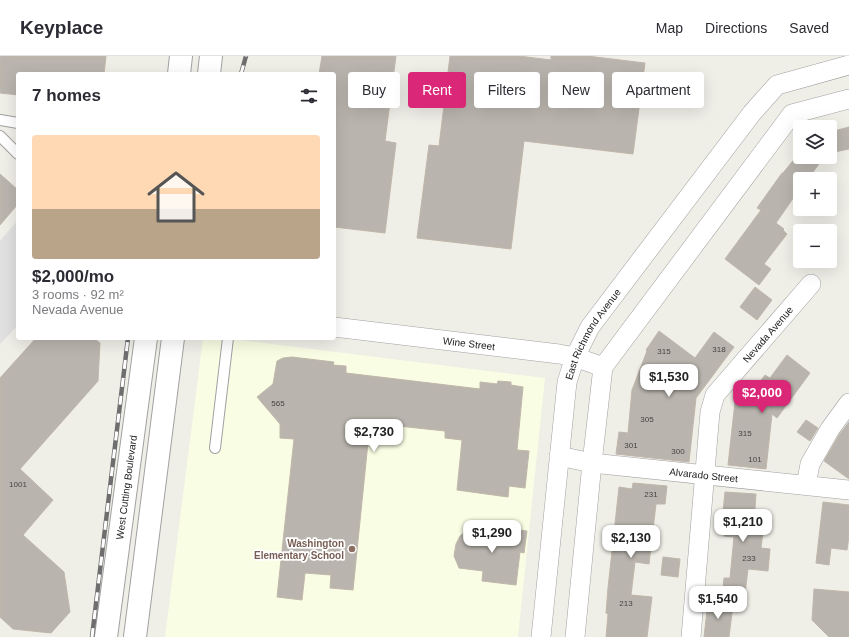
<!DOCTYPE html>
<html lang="en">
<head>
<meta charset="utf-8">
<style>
	body { margin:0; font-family:Arial,sans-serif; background:#f7f7f7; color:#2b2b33; height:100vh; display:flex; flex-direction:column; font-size:15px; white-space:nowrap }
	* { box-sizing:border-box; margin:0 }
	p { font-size:13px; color:#7c7c81 }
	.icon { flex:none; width:22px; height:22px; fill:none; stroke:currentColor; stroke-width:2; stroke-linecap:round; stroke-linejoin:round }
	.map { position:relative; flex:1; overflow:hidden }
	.side { position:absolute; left:16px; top:16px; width:320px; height:268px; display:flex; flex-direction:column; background:#fff; border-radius:4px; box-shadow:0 4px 16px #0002 }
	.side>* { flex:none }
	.banner { position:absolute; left:348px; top:16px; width:380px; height:36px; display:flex; gap:8px }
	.buttons { position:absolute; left:793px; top:64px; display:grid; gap:8px }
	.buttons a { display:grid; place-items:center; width:44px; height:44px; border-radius:4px; background:#fff; box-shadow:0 4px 16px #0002; font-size:20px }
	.price { position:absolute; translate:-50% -34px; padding:0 9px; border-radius:8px; background:#fff; color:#222; font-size:13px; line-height:26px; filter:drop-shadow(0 1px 2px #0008) }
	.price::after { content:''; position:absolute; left:50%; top:24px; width:12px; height:9px; margin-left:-6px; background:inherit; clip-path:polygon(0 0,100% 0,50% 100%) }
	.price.on { background:#db2777; color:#fff }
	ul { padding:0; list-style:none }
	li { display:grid; align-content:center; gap:8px; height:212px; padding:0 16px }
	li+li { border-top:1px solid #e1e1e2 }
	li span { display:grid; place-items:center; height:124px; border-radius:4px; color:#555 }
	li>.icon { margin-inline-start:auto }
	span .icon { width:72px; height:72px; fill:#fffc; stroke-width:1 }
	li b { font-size:17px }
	h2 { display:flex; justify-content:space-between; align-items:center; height:48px; padding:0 16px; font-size:17px }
	.pill { padding:0 14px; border-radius:4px; background:#fff; box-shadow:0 4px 16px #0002; font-size:14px; line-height:36px }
	.pill.on { background:#db2777; color:#fff }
	header { display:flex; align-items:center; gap:24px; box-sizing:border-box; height:56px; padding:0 20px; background:#fff; border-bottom:1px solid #e1e1e2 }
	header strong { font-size:19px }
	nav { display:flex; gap:22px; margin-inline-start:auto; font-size:14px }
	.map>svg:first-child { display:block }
</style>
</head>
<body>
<header>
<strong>Keyplace</strong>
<nav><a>Map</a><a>Directions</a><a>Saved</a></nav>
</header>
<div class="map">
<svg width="849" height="581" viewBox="0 0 849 581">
	<rect width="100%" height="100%" fill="#efeee7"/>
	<path fill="#f9fde3" d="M203 282H224L545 322 518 581H165Z"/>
	<path fill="#e0e0e0" d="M18 164V269L0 288V185Z"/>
	<path fill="#b9b4ad" stroke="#c0b7aa" d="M0 0H106L104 18H18V39L0 37Z
		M322 0H396L385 85 396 87 385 177 334 171V18H319Z
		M450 0H519L551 4V0H587L645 7 633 98 524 85 511 193 417 182 429 89 439 90Z
		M849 71V93L830 97V76Z
		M796 101H824L808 123H800V146L794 141 776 167 784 173 783 174 787 178 764 208 771 213 759 229 725 203 761 154 757 152 782 117H783Z
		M0 118 18 134V148L0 169Z
		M755 231 772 244 757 264 740 251Z
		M659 275 695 302 714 276 734 291 696 342 689 406 616 398 619 376 628 377 632 334 647 295 646 294Z
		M36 282H94L100 287 98 325 20 413 53 444 23 479 64 516 70 556 51 577 13 573 0 561V322Z
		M787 299 810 317 777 362 772 358 766 413 728 409 735 346 741 336 749 341 765 319 770 322Z
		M292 301 334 306 333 309 346 310V317L480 333V326L497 328 498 325 511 326V329L523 331 517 394 529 395 525 432 509 430 508 441 457 434 462 384 445 382V375L370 367 353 534 330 532 331 519 305 517 302 544 277 541 294 383 280 382V368L257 341 273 328 277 305 283 302Z
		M806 364 818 372 810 385 797 376Z
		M849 366V423L824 405 839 379Z
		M633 427 667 430 665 448H656L649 508 635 506 631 539 652 541 647 581H606L608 558 606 557 608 532 619 431 632 433Z
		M725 436 756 438 754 467 764 468 761 492 770 493 768 515 748 513 744 546 722 543 724 522H730L734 481 724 480 726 456H723Z
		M823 446 849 449V480L847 494 831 492 829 509 816 507Z
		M489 470 527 475 524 497 520 496 516 529 482 525 483 515 459 512 457 507 454 500 456 488 460 480 465 476 488 480Z
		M663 501 680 503 678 521 661 519Z
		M814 533 849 536V581H829L812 564Z
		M708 546 733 549 729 581H704Z"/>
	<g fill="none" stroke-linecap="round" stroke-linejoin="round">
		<g stroke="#a1a1a1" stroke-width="12">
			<path id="service" d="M0 64 18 67
				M0 80 18 98
				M215 392 228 282"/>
		</g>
		<g stroke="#a1a1a1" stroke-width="20">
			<g id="minor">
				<path id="s1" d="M334 271 559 298 575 301 603 311"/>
				<path id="s2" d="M559 400 592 407 849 434"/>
				<path d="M806 429 810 408 830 373 849 347"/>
				<path id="s3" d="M541 581 567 326 575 301 590 271 752 57 777 29 849 9"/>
				<path d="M575 581 592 407 603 311 792 58 849 43"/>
				<path id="s4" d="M691 581 710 356 715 339 811 228"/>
			</g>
		</g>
		<g stroke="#a1a1a1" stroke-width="24">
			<g id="tertiary">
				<path d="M179 18 181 0"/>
				<path d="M209 18 211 0"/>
				<path id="s5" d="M106 581 146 282"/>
				<path d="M135 581 173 282"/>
			</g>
		</g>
		<use href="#service" stroke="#fff" stroke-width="10"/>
		<use href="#minor" stroke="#fff" stroke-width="19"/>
		<use href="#tertiary" stroke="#fff" stroke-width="22"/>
		<g stroke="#6e6e6e" stroke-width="4.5">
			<path id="rail" d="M241 18 246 0
				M92 581 128 282"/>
		</g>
		<use href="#rail" stroke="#fff" stroke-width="3" stroke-dasharray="9" stroke-linecap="butt"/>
	</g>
	<circle fill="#8d6e63" stroke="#fff" stroke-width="1.5" cx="352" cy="493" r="4"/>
	<g text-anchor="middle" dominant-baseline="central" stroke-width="3.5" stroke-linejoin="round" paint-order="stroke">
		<g font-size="8" fill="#464543">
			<text x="719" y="293">318</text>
			<text x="664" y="295">315</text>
			<text x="278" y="347">565</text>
			<text x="647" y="363">305</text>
			<text x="745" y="377">315</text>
			<text x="631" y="389">301</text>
			<text x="678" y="395">300</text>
			<text x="755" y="403">101</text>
			<text x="18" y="428">1001</text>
			<text x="651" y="438">231</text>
			<text x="749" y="502">233</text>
			<text x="626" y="547">213</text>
		</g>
		<g font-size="10" fill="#202020" stroke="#fff">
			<text stroke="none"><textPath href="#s4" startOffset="324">Nevada Avenue</textPath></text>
			<text stroke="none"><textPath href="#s3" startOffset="311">East Richmond Avenue</textPath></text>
			<text stroke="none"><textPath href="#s1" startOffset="136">Wine Street</textPath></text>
			<text stroke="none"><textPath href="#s2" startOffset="146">Alvarado Street</textPath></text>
			<text stroke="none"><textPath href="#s5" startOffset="151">West Cutting Boulevard</textPath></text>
		</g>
		<g font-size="10" font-weight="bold" fill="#785e54" stroke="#fff" text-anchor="end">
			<text x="344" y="487">Washington<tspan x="344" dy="12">Elementary School</tspan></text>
		</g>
	</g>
</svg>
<div class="buttons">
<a><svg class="icon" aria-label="layers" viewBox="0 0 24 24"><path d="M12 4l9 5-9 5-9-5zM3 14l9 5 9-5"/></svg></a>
<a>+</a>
<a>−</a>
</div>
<b class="price" style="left:669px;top:342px">$1,530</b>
<b class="price on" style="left:762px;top:358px">$2,000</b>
<b class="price" style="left:374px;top:397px">$2,730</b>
<b class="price" style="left:743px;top:487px">$1,210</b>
<b class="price" style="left:492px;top:498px">$1,290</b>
<b class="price" style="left:631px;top:503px">$2,130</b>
<b class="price" style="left:718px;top:564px">$1,540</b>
<div class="banner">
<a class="pill">Buy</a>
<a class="pill on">Rent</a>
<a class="pill">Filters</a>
<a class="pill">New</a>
<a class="pill">Apartment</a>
</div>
<section class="side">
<h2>7 homes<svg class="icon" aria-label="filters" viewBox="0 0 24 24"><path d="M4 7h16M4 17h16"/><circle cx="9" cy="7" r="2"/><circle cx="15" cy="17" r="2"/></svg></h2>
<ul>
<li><span style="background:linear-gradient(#ffd9b3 60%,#b9a48a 0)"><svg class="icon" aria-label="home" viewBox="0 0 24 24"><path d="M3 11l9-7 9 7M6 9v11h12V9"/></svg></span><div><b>$2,000/mo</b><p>3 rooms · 92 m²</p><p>Nevada Avenue</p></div></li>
</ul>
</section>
</div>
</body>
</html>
